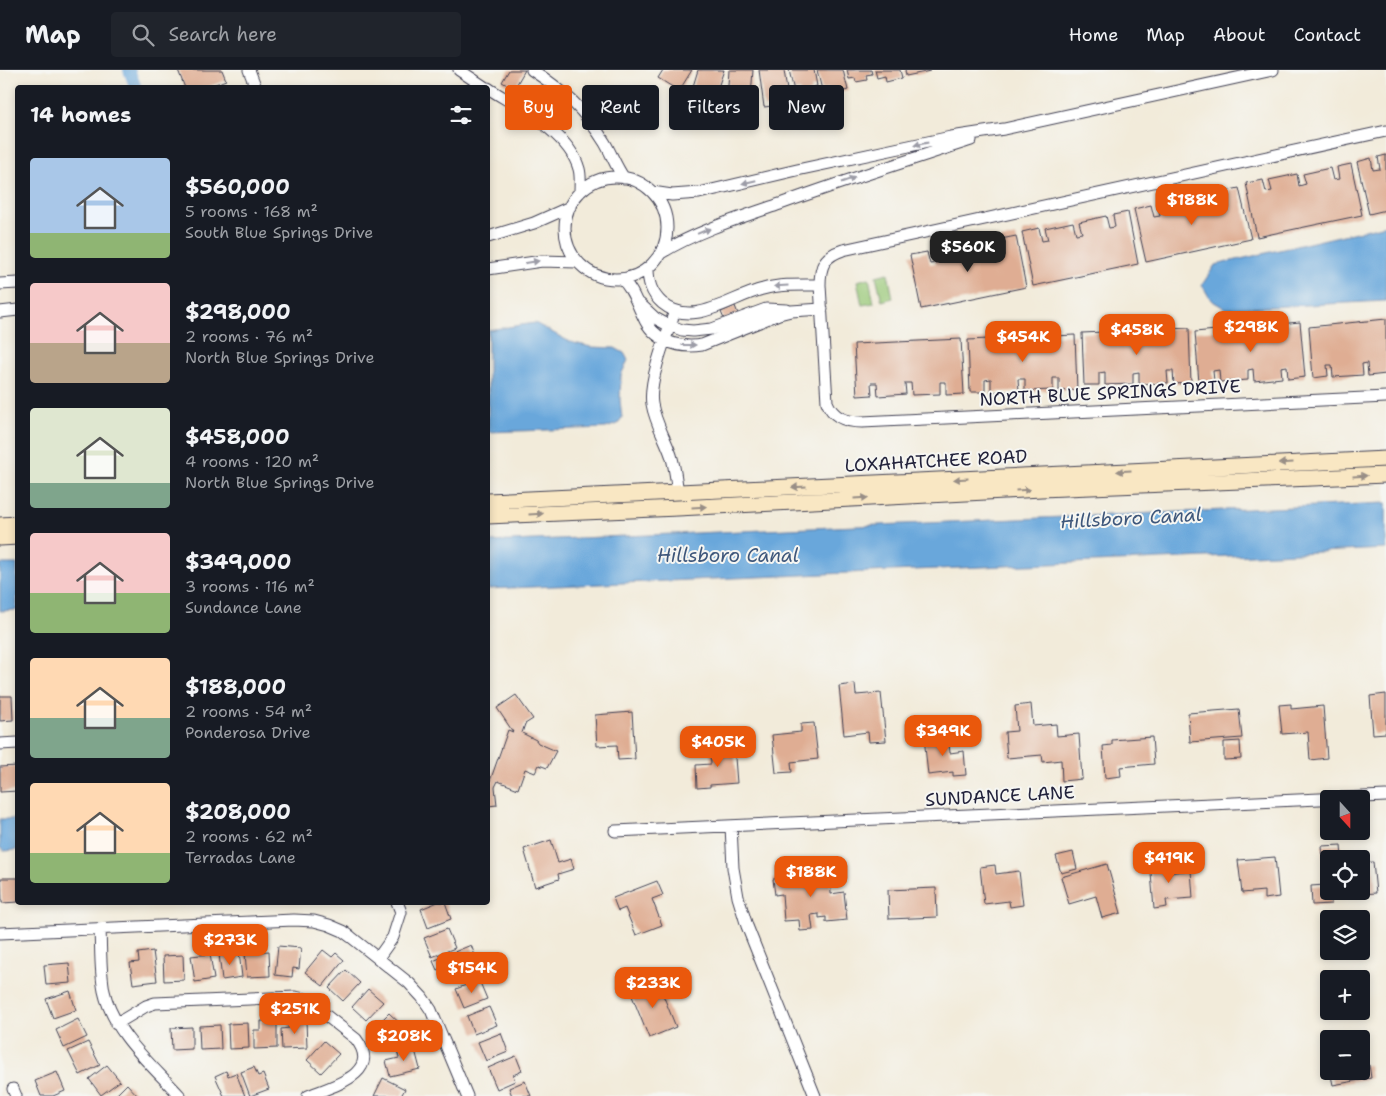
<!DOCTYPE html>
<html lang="en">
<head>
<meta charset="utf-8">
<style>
	body { margin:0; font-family:"Shantell Sans",sans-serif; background:#20242c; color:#f1f3f6; height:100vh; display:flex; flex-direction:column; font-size:19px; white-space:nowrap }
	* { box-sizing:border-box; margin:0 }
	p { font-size:16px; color:#9ea1a6 }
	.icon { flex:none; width:28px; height:28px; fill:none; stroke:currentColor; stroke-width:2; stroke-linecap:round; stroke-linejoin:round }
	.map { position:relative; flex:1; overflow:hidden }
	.panel { position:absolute; left:15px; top:15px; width:475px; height:820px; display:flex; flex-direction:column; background:#171b24; border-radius:5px; box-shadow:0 2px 8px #0003 }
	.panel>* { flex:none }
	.hud { position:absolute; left:505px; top:15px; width:475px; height:45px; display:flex; gap:10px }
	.needle { width:32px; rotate:159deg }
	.fabs { position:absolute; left:1320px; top:720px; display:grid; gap:10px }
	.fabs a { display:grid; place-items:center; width:50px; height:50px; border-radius:5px; background:#171b24; box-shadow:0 2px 8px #0003; font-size:25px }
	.price { position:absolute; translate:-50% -42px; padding:0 11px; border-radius:10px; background:#ea580c; color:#fff; font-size:16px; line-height:32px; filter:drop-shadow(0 1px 2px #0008) }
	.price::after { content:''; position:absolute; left:50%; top:30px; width:15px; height:11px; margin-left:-8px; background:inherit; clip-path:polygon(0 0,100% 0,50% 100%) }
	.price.current { background:#222; color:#fff }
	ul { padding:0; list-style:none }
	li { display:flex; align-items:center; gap:15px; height:125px; padding:0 15px }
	li span { display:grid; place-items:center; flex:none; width:140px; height:100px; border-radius:5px; color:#555 }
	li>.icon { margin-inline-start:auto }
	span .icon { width:60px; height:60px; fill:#fffc; stroke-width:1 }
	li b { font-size:21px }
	h2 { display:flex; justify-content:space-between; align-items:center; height:60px; padding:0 15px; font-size:21px }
	.pill { padding:0 18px; border-radius:5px; background:#171b24; box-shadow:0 2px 8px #0003; font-size:18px; line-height:45px }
	.pill.current { background:#ea580c; color:#fff }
	header { display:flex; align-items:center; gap:30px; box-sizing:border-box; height:70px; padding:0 25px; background:#171b24; border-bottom:1px solid #363941 }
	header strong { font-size:24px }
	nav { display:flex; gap:28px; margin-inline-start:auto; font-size:18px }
	.search { width:350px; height:45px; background:#20242c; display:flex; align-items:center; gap:12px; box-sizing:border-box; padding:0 18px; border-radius:5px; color:#9ea1a6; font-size:19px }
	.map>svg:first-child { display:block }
</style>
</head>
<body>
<header>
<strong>Map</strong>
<div class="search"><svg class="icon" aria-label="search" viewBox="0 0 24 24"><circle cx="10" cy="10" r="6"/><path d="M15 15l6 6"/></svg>Search here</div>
<nav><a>Home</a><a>Map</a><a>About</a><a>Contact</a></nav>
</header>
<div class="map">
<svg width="1386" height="1026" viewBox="0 0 1386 1026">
	<rect width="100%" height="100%" fill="#f6f6f2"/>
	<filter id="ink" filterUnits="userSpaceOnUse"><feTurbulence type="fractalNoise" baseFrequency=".02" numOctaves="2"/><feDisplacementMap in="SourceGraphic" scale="10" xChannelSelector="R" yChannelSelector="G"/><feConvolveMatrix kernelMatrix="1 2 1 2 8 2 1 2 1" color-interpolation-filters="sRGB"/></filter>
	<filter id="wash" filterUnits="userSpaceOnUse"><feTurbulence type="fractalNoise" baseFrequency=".0096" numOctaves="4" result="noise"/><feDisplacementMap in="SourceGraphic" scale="20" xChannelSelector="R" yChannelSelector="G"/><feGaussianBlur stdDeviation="1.12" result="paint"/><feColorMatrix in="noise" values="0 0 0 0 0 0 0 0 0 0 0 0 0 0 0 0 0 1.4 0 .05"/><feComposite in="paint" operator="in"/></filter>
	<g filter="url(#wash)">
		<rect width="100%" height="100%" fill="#f2ebda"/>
		<path fill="#99c877" stroke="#5e7559" d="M888 203 893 228 882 231 876 206Z
			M869 208 874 233 862 235 857 211Z"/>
		<path fill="#69a7db" stroke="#46648b" d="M1386 155V231L1226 239 1211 230 1202 215 1215 195Z
			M535 253 570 272 591 277 615 278 624 283 628 290 621 305 620 330 622 348 617 354 606 358 488 362V260Z
			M1386 433V479L488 519V472Z
			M0 494H17V540L0 541Z
			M0 749H17V780L4 781 0 778Z"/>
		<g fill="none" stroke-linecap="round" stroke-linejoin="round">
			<path stroke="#69a7db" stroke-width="12" d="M129 0 136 18"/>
		</g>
		<g id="blocks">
			<path fill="#dfad93" d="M178 0H222L226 10 205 18H185Z
				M509 0H525L514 19 502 12Z
				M663 0H692L679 21 658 8Z
				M698 0H724L712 35 697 30 699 25 691 23Z
				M729 0H753L750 39 734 38 735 32 727 31Z
				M759 0H784L789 34 764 37Z
				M789 0H814L817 16 811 18 812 22 801 24 800 20 794 21Z
				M817 0H843L848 20 830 25 829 18 822 20Z
				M847 0H871L872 4 866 5 867 10 856 12 855 8 849 9Z
				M875 0H900L902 8 886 12 885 6 877 8Z
				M905 0H930V1L906 6Z
				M1386 85V140L1369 144 1357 92 1371 88 1373 100 1380 99 1378 87Z
				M1351 94 1362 145 1257 167 1246 113 1263 110 1266 122 1272 121 1269 110 1297 104 1299 116 1306 114 1303 104 1330 98 1333 110 1339 109 1337 97Z
				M1239 118 1251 169 1146 192 1134 139 1151 135 1154 147 1160 146 1158 135 1185 129 1188 140 1194 139 1191 128 1218 122 1221 134 1227 133 1225 121Z
				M1128 142 1138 194 1033 216 1022 162 1039 158 1042 171 1048 170 1045 158 1073 152 1076 164 1082 163 1079 152 1106 146 1109 158 1115 157 1113 145Z
				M1016 166 1026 217 921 239 910 185 927 182 930 194 936 193 933 181 961 176 964 187 970 186 967 175 995 170 997 182 1003 181 1001 169Z
				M735 236 738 244 724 249 721 242Z
				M1386 249V304L1368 306 1367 293 1362 294 1363 305 1333 307 1332 295H1327L1328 306 1313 308 1309 257Z
				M1300 252 1305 307 1288 309 1287 296 1281 297 1282 308 1254 311 1253 299 1248 300V310L1220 312 1219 300 1213 301 1214 311 1199 313 1195 262Z
				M1189 258 1191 313 1174 314 1173 301H1167L1168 313 1139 314V302L1133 303V314L1105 315V302L1099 303V315H1084L1082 263Z
				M1075 265 1077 320 1059 321V308H1053V320L1025 321V309H1018L1019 321 991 322V309L985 310V322H970L968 270Z
				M961 269 964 324 946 325V312H940V324L912 325 911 313H905L906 324 878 326 877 313H871L872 325 857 326 854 274Z
				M855 614 856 625 881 623 886 671 869 672 868 662 844 665 839 616Z
				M1386 624V663L1373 664 1370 626Z
				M516 625 533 649 525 654 522 663 536 670 538 673 556 681 547 698 539 695 535 703 525 699 518 719 498 711 495 717 497 735 488 736V714H489L508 660 513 662 497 638Z
				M0 626H12L13 650 0 651Z
				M1031 634 1033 656 1056 654 1057 666 1079 664 1082 709 1062 711 1061 690 1043 692 1042 685 1007 688 1005 662 1017 661 1015 636Z
				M1291 634V639L1323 636 1327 688 1310 690 1308 662 1282 664 1279 635Z
				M1239 639 1242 668 1190 672 1188 643Z
				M632 642 635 689 618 690 617 675 597 676 595 645Z
				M814 653 818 689 791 692 792 702 776 703 772 665 801 662V654Z
				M948 665 950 683 964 681 966 705 953 706V702L928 705 924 667Z
				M1152 667 1154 694 1120 697 1121 706 1105 708 1103 676 1112 675V670Z
				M1240 671 1241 689 1224 690V672Z
				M734 675 737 713 710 715V717L697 718 696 695 711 694 710 677Z
				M17 696 18 721 0 722V697Z
				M551 770 558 793 571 789 574 799 558 804 559 809 535 817 524 779Z
				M1341 775 1342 789H1329V821H1361V793L1373 792 1376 823 1331 826V834L1312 835 1311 816 1325 815 1322 776Z
				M1073 782 1077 799 1061 803 1056 786Z
				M1275 787 1279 827 1264 829V821L1242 823 1238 790Z
				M1166 789 1167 803 1191 800 1193 828 1166 830 1167 837 1154 839 1150 791Z
				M829 791 831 824 844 822 847 850 826 852V847L819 848V844L811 845 813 860 800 861 799 850 784 851 782 824 775 825 773 809 814 805 813 793Z
				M1107 794 1121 843 1102 848 1096 826 1069 834 1061 807Z
				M995 795 996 804 1019 801 1023 835 1010 837 1009 831 984 834 980 797Z
				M1 808H18V832L2 833Z
				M657 811 663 825 652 829 662 855 636 865 625 838 618 841 613 828Z
				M936 818 937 847 889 849 888 820Z
				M438 832H445L451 849 428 858 421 839Z
				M447 859 455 878 432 887 424 868Z
				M471 875 476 888 466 892 470 902 454 909 448 895 437 900 433 891Z
				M278 876 301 878 299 899 293 898 292 907 275 905Z
				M323 880 332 887 336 883 344 890 323 916 305 902Z
				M153 881 157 911 133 914 130 893 139 892 138 883Z
				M269 881 270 906 247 907 245 883Z
				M239 882 242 907 222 910 219 884Z
				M210 884 214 909 195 912 191 886Z
				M183 885 184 910 164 911 163 886Z
				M69 893 71 913 46 915 44 895Z
				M346 900 360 913 343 931 329 918Z
				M479 910 487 929 464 938 456 919Z
				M657 910 676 957 649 968 630 921Z
				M368 919 383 932 366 950 352 937Z
				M70 921 76 940 53 948 46 929Z
				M489 937 497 955 474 964 467 946Z
				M389 943 406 959 391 974 374 958Z
				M78 949 87 967 64 978 56 960Z
				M289 950H306L307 978 282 979 281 959 289 958Z
				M261 951H277V978L254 979V960H261Z
				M248 953 249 978 229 979 228 954Z
				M220 955 221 979 200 980 199 956Z
				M192 957V979L172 980 171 958Z
				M501 963 508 982 486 991 478 972Z
				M324 971 339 984 321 1003 307 990Z
				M88 972 100 995 80 1005 68 981Z
				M414 976 420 999 390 1006 386 991 399 988 397 980Z
				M516 986 522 1001 513 1005 515 1011 497 1019 488 998Z
				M107 995 120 1011 101 1025 89 1009Z
				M1369 995 1371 1008 1333 1015 1330 1001H1361V996Z
				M254 997 258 1006 263 1004 269 1019 250 1026 241 1002Z
				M226 1001 228 1006 236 1003 245 1026H224L215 1006Z
				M57 1002 65 1021 53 1026H41L35 1011Z
				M383 1008 405 1019 401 1026H374Z
				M525 1011 531 1026H512L509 1018Z
				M127 1014 138 1026H115Z"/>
		</g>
	</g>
	<g filter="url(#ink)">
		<use href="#blocks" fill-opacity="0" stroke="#414053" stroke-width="1"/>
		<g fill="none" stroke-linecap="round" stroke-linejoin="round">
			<g stroke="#414053" stroke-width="13">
				<path id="street" d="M249 0 256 18
					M459 0 486 18
					M532 0C564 21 585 40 605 73 612 85 616 97 624 108
					M488 18C517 37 569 62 579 99 581 106 580 114 580 122
					M1386 61 843 180C824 186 820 196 820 215L827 332C833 348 846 352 862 352L1386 327
					M565 158a51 51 0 1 1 102 0a51 51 0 1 1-102 0Z
					M652 122 672 125 699 123 797 100 951 67 1004 59 1273 0
					M488 167 534 153 570 137
					M661 183C697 161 739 148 780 134 843 111 907 91 971 70
					M648 198C648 212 651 223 662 233 693 259 730 227 763 219 781 214 801 215 820 215
					M488 199 542 191 577 192
					M622 209C633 220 636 232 643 246 653 270 677 279 702 275L779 244 791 241 822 239
					M0 214 18 213
					M640 234 655 248 666 254 682 260 693 261 712 259 766 239 787 240
					M675 241C667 264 648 311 652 334 655 352 665 368 671 385 675 397 676 410 678 423
					M0 242 18 240
					M0 674 18 673
					M731 756 733 798 738 827 747 856 815 1026
					M615 761 1386 726
					M100 859C101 879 100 901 104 921 113 963 152 995 180 1026
					M0 863 294 850 314 851 329 855 343 861 351 867 409 913 422 927 431 940 467 1026
					M378 888 393 867 401 842 397 832
					M116 954 146 936 155 933 295 927 305 929 356 969C383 1004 332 1016 308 1026
					M13 1019 16 1026"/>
			</g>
			<g stroke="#414053" stroke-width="17">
				<path id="secondary" d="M488 431 1386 389
					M488 446 678 438 1041 419 1386 405
					M0 455 18 454
					M0 468 18 467"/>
			</g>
			<use href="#street" stroke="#fff" stroke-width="11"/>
			<use href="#secondary" stroke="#f9e7c3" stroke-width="15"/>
		</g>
		<defs><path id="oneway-solid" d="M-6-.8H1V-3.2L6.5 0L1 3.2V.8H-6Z" transform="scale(1.25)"/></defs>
		<g fill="#9c9ca7">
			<use href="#oneway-solid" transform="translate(921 74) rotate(168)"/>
			<use href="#oneway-solid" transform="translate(848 110) rotate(-19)"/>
			<use href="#oneway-solid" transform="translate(749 112) rotate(167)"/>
			<use href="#oneway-solid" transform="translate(704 161) rotate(-22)"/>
			<use href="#oneway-solid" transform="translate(532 192) rotate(-9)"/>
			<use href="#oneway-solid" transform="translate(781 216) rotate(176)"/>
			<use href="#oneway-solid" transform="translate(689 275)"/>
		</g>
		<g fill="#988e86">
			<use href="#oneway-solid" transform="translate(1286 393) rotate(177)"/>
			<use href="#oneway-solid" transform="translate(1124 401) rotate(177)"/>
			<use href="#oneway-solid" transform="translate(1360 406) rotate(-3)"/>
			<use href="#oneway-solid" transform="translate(961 409) rotate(177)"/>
			<use href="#oneway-solid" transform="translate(799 417) rotate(177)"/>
			<use href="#oneway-solid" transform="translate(1023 420) rotate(-3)"/>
			<use href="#oneway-solid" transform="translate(861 428) rotate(-3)"/>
			<use href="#oneway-solid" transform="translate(699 437) rotate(-3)"/>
			<use href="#oneway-solid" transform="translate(536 444) rotate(-3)"/>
		</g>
	</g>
	<g text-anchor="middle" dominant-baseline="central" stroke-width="4" stroke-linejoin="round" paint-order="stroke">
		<g font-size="18" fill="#22223b" stroke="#f6f6f2">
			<text transform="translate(1110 323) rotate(-3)">NORTH BLUE SPRINGS DRIVE</text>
			<text transform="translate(936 391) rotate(-3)">LOXAHATCHEE ROAD</text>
			<text transform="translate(1000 726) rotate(-3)">SUNDANCE LANE</text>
		</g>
		<g font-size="19" font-style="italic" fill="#3e577b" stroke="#f6f6f2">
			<text transform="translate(1131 448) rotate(-3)">Hillsboro Canal</text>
			<text x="728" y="485">Hillsboro Canal</text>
		</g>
	</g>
</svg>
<div class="fabs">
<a><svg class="needle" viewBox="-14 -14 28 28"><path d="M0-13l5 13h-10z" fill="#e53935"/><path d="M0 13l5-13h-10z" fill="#9ea1a6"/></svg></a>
<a><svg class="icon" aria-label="locate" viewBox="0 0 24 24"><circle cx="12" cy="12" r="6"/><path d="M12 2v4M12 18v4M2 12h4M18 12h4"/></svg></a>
<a><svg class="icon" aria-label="layers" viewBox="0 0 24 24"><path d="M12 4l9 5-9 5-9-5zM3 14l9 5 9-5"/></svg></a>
<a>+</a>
<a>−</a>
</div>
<b class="price" style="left:1192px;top:156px">$188K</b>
<b class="price current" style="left:968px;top:203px">$560K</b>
<b class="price" style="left:1251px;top:283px">$298K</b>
<b class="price" style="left:1137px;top:286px">$458K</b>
<b class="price" style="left:1023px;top:293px">$454K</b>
<b class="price" style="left:943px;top:687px">$349K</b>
<b class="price" style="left:718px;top:698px">$405K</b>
<b class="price" style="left:1169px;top:814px">$419K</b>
<b class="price" style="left:811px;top:828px">$188K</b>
<b class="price" style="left:230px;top:896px">$273K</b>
<b class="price" style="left:472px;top:924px">$154K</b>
<b class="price" style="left:653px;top:939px">$233K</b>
<b class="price" style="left:295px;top:965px">$251K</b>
<b class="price" style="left:404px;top:992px">$208K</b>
<div class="hud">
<a class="pill current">Buy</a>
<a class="pill">Rent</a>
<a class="pill">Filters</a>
<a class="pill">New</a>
</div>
<section class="panel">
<h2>14 homes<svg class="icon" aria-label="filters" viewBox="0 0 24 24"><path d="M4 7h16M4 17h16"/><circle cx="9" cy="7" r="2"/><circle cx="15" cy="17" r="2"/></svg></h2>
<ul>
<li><span style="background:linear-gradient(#a9c7e8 75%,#8fb573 0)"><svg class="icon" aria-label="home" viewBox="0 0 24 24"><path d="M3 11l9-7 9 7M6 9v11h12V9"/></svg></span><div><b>$560,000</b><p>5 rooms · 168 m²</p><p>South Blue Springs Drive</p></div></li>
<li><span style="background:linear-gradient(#f6c9c9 60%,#b9a48a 0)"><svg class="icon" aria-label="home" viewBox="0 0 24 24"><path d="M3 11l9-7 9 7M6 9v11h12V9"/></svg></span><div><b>$298,000</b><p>2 rooms · 76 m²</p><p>North Blue Springs Drive</p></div></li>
<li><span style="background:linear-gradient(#dfe7d0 75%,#7fa58c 0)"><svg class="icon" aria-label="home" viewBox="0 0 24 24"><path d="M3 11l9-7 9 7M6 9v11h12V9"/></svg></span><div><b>$458,000</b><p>4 rooms · 120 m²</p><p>North Blue Springs Drive</p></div></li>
<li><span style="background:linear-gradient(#f6c9c9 60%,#8fb573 0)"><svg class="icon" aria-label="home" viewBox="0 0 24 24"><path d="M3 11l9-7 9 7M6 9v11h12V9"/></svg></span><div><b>$349,000</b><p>3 rooms · 116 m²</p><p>Sundance Lane</p></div></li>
<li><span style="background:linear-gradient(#ffd9b3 60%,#7fa58c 0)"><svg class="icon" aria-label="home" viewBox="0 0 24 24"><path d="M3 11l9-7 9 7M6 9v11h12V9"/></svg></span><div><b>$188,000</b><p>2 rooms · 54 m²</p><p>Ponderosa Drive</p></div></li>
<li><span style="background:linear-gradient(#ffd9b3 70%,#8fb573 0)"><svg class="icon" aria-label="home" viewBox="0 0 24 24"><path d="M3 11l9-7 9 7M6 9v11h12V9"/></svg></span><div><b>$208,000</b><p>2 rooms · 62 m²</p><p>Terradas Lane</p></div></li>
</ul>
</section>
</div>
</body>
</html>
